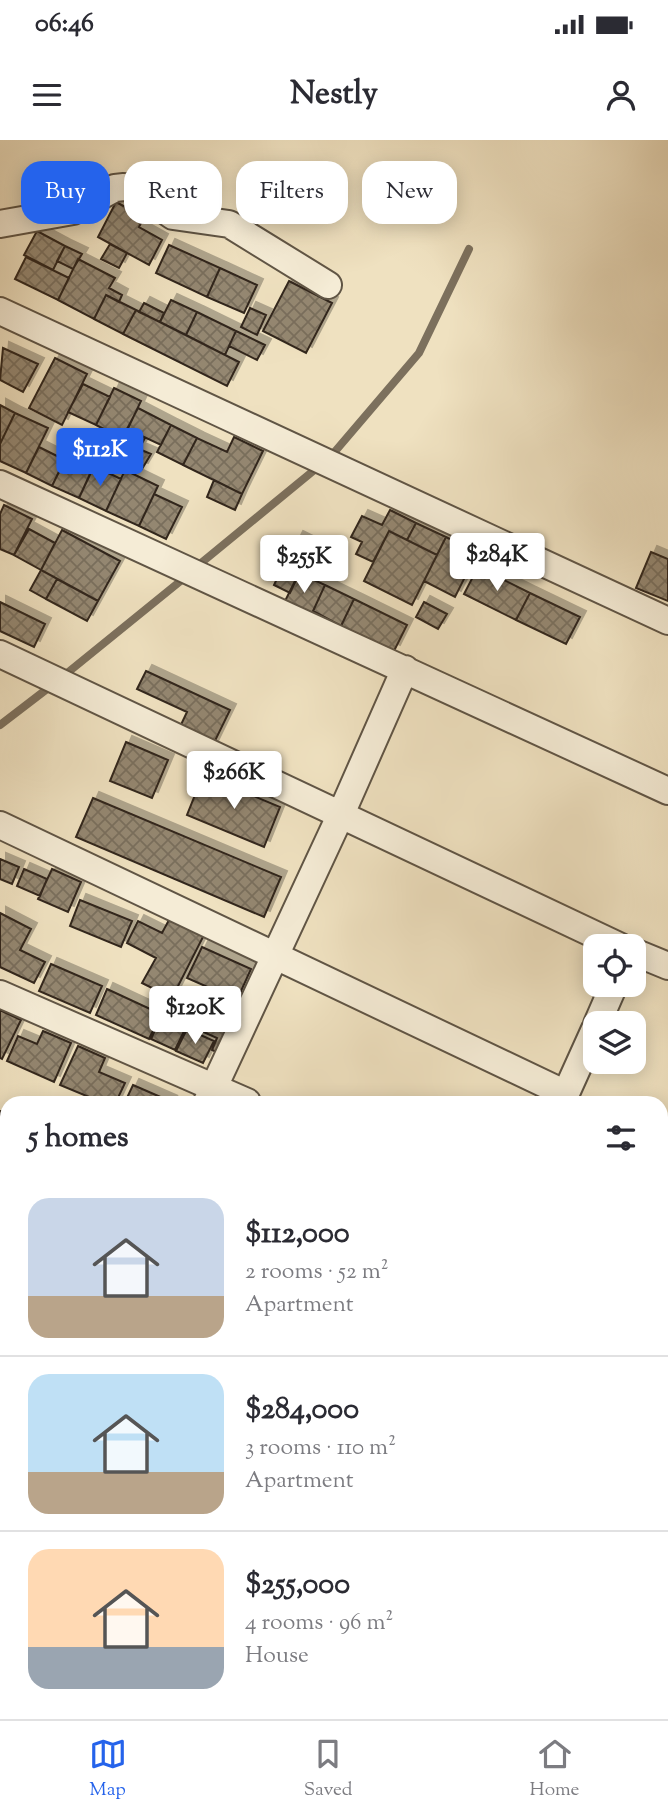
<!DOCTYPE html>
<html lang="en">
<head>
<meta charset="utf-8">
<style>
	body { margin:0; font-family:"Sorts Mill Goudy",serif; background:#f2f2f3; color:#2b2b33; height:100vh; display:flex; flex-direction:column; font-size:26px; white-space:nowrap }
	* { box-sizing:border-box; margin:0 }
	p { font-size:23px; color:#7c7c81 }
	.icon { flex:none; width:38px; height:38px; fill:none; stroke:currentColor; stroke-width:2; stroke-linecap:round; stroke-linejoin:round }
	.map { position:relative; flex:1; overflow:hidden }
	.side { position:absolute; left:0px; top:956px; width:668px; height:625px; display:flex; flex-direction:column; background:#fff; border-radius:21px 21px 0 0; box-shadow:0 4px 18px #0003 }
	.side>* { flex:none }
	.banner { position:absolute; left:21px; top:21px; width:626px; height:63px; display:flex; gap:14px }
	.buttons { position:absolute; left:583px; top:794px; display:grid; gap:14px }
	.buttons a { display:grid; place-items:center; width:63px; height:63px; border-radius:14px; background:#fff; box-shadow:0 4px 18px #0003; font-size:35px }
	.price { position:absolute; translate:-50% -60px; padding:0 16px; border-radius:7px; background:#fff; color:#222; font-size:23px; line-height:46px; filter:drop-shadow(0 2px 4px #0008) }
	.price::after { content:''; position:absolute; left:50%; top:42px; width:21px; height:16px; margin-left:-10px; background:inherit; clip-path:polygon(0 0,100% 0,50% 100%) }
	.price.current { background:#2563eb; color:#fff }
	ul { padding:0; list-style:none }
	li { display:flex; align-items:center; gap:21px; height:175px; padding:0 28px }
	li+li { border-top:2px solid #e1e1e2 }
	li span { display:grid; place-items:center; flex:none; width:196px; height:140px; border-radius:21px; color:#555 }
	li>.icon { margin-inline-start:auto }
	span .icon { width:84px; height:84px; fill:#fffc; stroke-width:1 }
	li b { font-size:30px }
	h2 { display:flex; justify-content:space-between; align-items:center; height:84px; padding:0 28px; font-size:30px }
	.chip { padding:0 24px; border-radius:21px; background:#fff; box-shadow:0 4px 18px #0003; font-size:24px; line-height:63px }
	.chip.current { background:#2563eb; color:#fff }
	.status { display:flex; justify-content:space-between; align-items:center; height:49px; padding:0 35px; background:#fff; direction:ltr }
	.status svg { height:19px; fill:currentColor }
	header { display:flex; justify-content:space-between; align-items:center; height:91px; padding:0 28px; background:#fff; font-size:32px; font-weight:700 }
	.tab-bar { display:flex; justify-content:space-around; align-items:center; height:98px; border-top:2px solid #e1e1e2; background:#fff; font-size:19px; color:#7c7c81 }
	.tab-bar a { display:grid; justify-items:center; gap:4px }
	.tab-bar .current { color:#2563eb }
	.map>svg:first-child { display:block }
</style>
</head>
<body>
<div class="status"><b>06:46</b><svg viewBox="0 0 49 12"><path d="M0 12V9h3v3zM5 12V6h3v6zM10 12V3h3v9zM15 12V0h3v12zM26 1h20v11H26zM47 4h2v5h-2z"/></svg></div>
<header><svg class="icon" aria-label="menu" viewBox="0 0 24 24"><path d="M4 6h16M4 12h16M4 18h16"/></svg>Nestly<svg class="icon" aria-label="person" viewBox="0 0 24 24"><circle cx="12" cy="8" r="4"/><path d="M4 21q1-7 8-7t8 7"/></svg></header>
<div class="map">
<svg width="668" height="1579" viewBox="0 0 668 1579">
	<defs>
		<pattern id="building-cross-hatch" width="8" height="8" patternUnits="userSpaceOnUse" patternTransform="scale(1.75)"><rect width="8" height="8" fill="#948771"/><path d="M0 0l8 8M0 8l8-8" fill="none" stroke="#796e5c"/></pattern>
		<filter id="shadow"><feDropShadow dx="6" dy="-6" stdDeviation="0" flood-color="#0004"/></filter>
	</defs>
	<rect width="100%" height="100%" fill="#efe1c0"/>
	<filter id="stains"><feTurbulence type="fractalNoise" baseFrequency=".00286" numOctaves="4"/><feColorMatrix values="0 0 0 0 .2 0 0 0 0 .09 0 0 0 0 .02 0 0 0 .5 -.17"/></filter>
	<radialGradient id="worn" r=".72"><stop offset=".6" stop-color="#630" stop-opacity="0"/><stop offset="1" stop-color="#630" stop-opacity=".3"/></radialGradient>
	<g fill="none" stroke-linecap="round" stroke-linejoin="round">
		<path stroke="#7c705d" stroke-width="8" d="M332 315 419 213 469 109
			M195 428 318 327
			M61 538 183 439
			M0 585 47 549"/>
	</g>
	<path fill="url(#building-cross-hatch)" stroke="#31261c" stroke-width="2" filter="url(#shadow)" d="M116 62 144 77 139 87 162 100 149 125 98 97Z
		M37 91 65 106 53 130 24 115Z
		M110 104 127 113 119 128 101 119Z
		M169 105 220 128 207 157 156 133Z
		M65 106 82 114 73 129 57 121Z
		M26 117 69 138 58 160 15 139Z
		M78 119 115 138 109 148 122 155 119 162 106 155 94 179 58 160Z
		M220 128 257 145 244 173 207 157Z
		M289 141 332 163 306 213 263 191Z
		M106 155 136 170 123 194 94 179Z
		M171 160 197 172 186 195 160 182Z
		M144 163 164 173 160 182 139 172Z
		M250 168 266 175 257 195 241 187Z
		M136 170 239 222 227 246 123 194Z
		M197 172 236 191 225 215 186 195Z
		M236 191 265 205 257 220 229 206Z
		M3 208 38 224 23 252 0 240Z
		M55 218 87 234 62 285 29 268Z
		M83 244 110 257 96 285 68 272Z
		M114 248 141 261 123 299 96 285Z
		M0 265 15 273 0 304Z
		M138 268 171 285 161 305 127 289Z
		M15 273 48 288 26 333 0 321V304Z
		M171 285 197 298 183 325 157 312Z
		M127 289 145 298 139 309 151 314 142 329 114 316Z
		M234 297 263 311 242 354 183 325 197 298 227 312Z
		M39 307 65 320 52 346 26 333Z
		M64 321 90 334 79 358 52 346Z
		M94 326 121 339 106 371 79 358Z
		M125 330 158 346 139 386 106 371Z
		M214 340 242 354 235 370 207 357Z
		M154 354 182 367 166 399 139 386Z
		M4 365 32 379 14 415 0 409V374Z
		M390 370 416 383 407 400 389 391 373 422 356 414 362 402 351 397 362 376 382 385Z
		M416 383 446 397 437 415 407 400Z
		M29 389 55 403 41 430 14 415Z
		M62 390 120 421 98 461 41 430Z
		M389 391 437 415 412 465 364 441Z
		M297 397 329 413 322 427 306 419 290 453 274 445Z
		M446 397 477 413 455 457 424 441Z
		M651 412 668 419V461L636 448Z
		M478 427 530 453 516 480 464 454Z
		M41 430 57 439 46 459 30 450Z
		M299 433 325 445 310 478 283 465Z
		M57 439 98 461 87 481 46 459Z
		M325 445 354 459 341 486 313 471Z
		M530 453 580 477 566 504 516 480Z
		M354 459 407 485 394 511 341 486Z
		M0 462 45 484 34 507 0 491Z
		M424 462 447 474 438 489 416 477Z
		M146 531 230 570 212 607 178 591 187 572 137 549Z
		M126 602 168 620 152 658 110 641Z
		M203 635 280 667 264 707 187 675Z
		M93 658 281 737 264 777 76 697Z
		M0 719 19 727 12 744 0 739Z
		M24 729 47 739 40 756 17 746Z
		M52 729 81 742 68 772 38 759Z
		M80 760 132 781 121 807 70 786Z
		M0 773 31 789 20 810 45 822 34 843 0 827Z
		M170 778 204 795 172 858 142 843 156 818 127 803 138 781 162 793Z
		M202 807 251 829 237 860 187 838Z
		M51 824 102 846 90 873 39 851Z
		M107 849 161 874 149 899 96 875Z
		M198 866 235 882 221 914 212 910 217 898 190 886Z
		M0 870 21 880 2 919 0 918Z
		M162 875 186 887 175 910 151 899Z
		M187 889 214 901 203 923 176 911Z
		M43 891 71 903 54 942 7 921 18 896 37 904Z
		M78 906 105 918 99 932 125 943 116 962H101L60 945Z
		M133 945 172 962H125Z
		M0 971 7 974V1007L0 1004Z
		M7 1051V1078L0 1075Z
		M1 1133 7 1136V1185L0 1182Z
		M6 1213 7 1260 6 1263 0 1260V1226Z
		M0 1306 7 1310V1340L0 1337Z
		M0 1404 7 1407V1446L0 1462Z"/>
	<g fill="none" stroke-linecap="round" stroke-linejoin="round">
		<g stroke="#605545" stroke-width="30">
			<path id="minor" d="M0 84 73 71 115 48 124 47 134 49 173 76 229 84 328 145
				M0 171 668 481
				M0 344 668 651
				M0 514 621 807
				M0 685 566 954
				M634 812 668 826
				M0 854 247 962
				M597 884 614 845
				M207 962 341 674 405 529
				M562 962 595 889
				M0 1028 7 1031
				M662 1047 668 1029
				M662 1183 668 1190
				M0 1196 7 1200
				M0 1370 7 1373
				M662 1405 668 1412
				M387 1573 393 1579
				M611 1573 617 1579"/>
		</g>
		<use href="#minor" stroke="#f5ecd6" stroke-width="26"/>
	</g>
	<rect width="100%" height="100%" filter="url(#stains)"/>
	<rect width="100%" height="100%" fill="url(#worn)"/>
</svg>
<div class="buttons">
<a><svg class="icon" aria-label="locate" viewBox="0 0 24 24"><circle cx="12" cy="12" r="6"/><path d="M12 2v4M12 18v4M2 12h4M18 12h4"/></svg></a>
<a><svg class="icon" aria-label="layers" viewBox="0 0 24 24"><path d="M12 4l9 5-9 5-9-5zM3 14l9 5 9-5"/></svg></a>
</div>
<b class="price current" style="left:100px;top:348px">$112K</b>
<b class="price" style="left:497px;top:453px">$284K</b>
<b class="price" style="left:304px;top:455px">$255K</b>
<b class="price" style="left:234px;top:671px">$266K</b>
<b class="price" style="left:195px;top:906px">$120K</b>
<div class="banner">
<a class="chip current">Buy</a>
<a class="chip">Rent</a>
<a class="chip">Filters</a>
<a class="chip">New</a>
</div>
<section class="side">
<h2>5 homes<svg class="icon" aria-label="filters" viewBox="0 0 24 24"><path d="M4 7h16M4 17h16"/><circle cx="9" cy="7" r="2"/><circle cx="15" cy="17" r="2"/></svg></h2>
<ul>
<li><span style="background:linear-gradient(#c9d6e8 70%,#b9a48a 0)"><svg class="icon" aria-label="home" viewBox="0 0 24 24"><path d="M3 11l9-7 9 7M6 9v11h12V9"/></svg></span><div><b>$112,000</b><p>2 rooms · 52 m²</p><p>Apartment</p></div></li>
<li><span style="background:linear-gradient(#bfe0f5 70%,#b9a48a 0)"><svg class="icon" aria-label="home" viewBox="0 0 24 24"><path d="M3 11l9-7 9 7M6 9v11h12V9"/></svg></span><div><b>$284,000</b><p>3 rooms · 110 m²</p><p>Apartment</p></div></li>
<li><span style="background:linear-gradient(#ffd9b3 70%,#9aa5b1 0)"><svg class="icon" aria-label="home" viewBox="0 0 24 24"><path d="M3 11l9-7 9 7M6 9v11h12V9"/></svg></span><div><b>$255,000</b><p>4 rooms · 96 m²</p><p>House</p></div></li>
</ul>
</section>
</div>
<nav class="tab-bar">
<a class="current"><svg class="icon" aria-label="map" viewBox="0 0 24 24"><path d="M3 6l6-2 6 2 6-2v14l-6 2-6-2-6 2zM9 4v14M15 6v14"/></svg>Map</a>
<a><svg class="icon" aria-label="saved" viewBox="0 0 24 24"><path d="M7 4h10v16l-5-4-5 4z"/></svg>Saved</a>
<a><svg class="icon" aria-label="home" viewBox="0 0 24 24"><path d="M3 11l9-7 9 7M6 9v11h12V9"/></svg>Home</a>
</nav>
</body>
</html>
